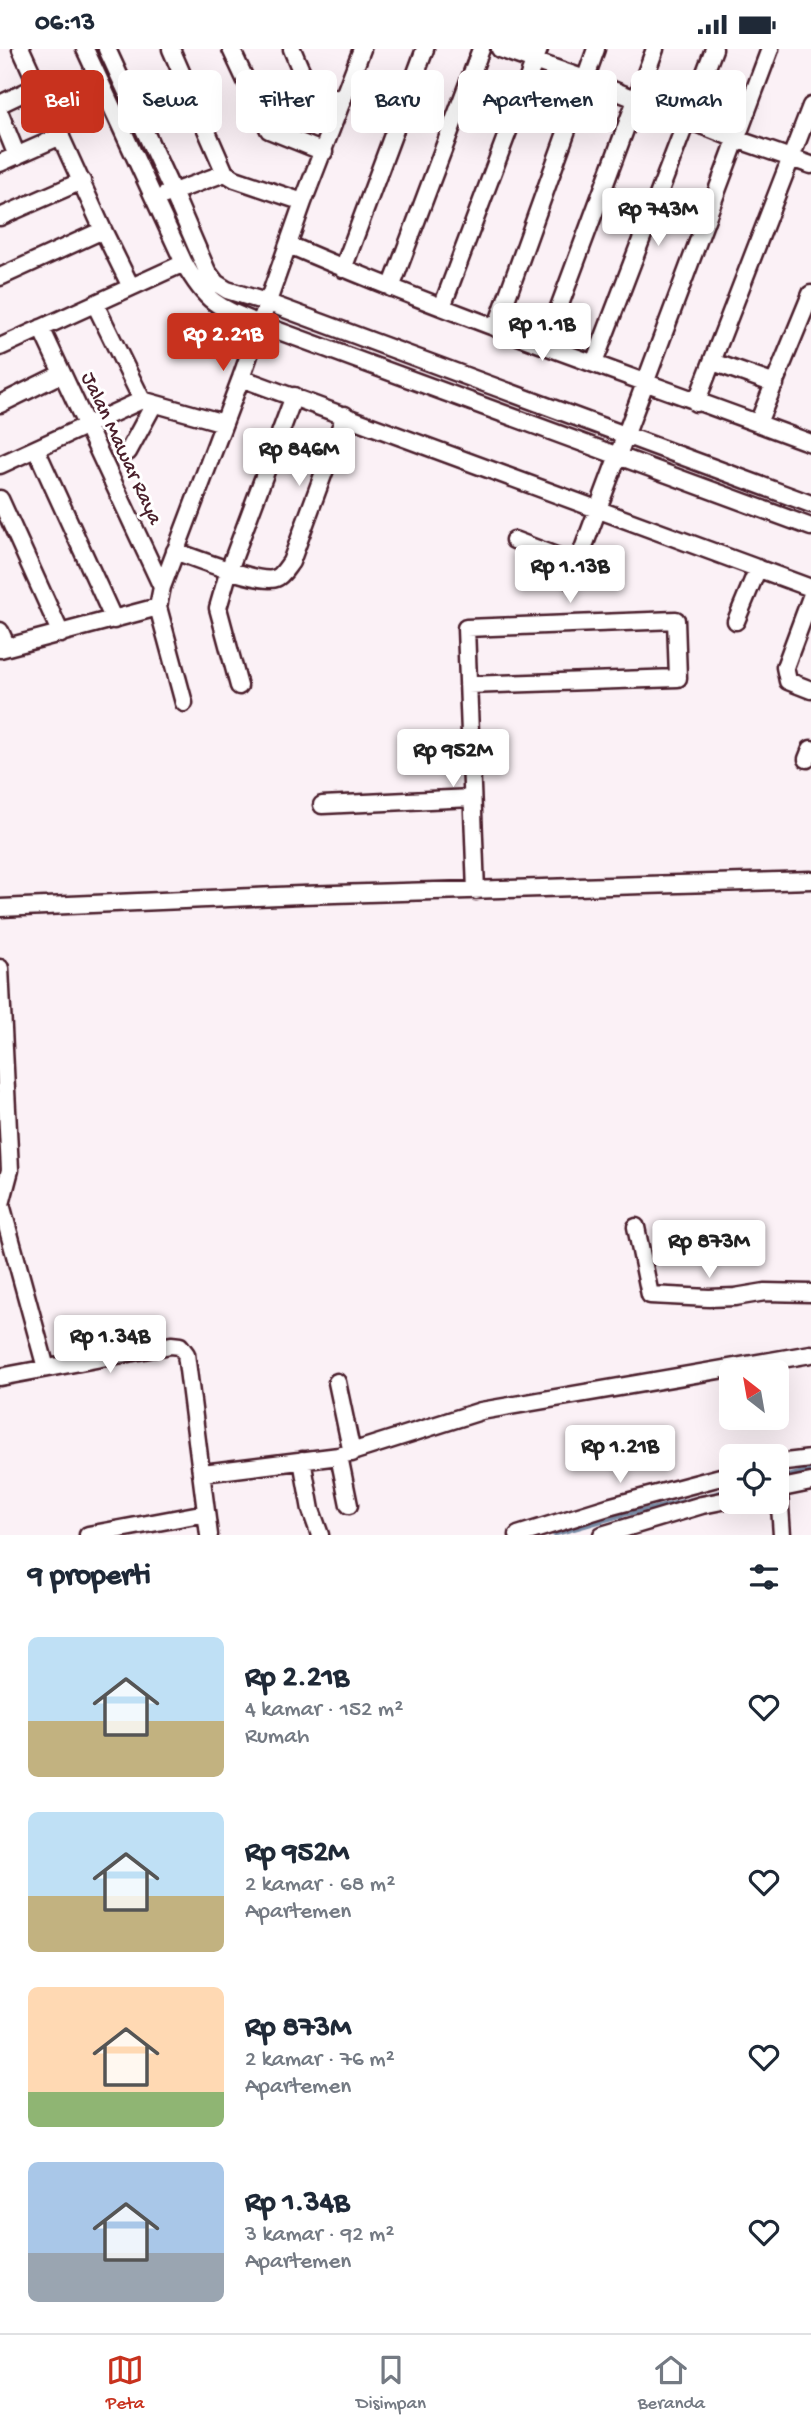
<!DOCTYPE html>
<html lang="id">
<head>
<meta charset="utf-8">
<style>
	body { margin:0; font-family:"Gochi Hand",sans-serif; background:#f6f6f7; color:#1f2937; height:100vh; display:flex; flex-direction:column; font-size:26px; white-space:nowrap }
	* { box-sizing:border-box; margin:0 }
	p { font-size:23px; color:#747a83 }
	.icon { flex:none; width:38px; height:38px; fill:none; stroke:currentColor; stroke-width:2; stroke-linecap:round; stroke-linejoin:round }
	.map { position:relative; height:1486px; overflow:hidden }
	.drawer { display:flex; flex-direction:column; background:#fff; flex:1 }
	.drawer>* { flex:none }
	.top-card { position:absolute; left:21px; top:21px; width:770px; height:63px; display:flex; gap:14px }
	.needle { width:46px; rotate:329deg }
	.tools { position:absolute; left:719px; top:1311px; display:grid; gap:14px }
	.tools a { display:grid; place-items:center; width:70px; height:70px; border-radius:10px; background:#fff; box-shadow:0 7px 28px #0002; font-size:35px }
	.price { position:absolute; translate:-50% -60px; padding:0 16px; border-radius:7px; background:#fff; color:#222; font-size:23px; line-height:46px; filter:drop-shadow(0 2px 4px #0008) }
	.price::after { content:''; position:absolute; left:50%; top:42px; width:21px; height:16px; margin-left:-10px; background:inherit; clip-path:polygon(0 0,100% 0,50% 100%) }
	.price.on { background:#c8321e; color:#fff }
	ul { padding:0; list-style:none }
	li { display:flex; align-items:center; gap:21px; height:175px; padding:0 28px }
	li span { display:grid; place-items:center; flex:none; width:196px; height:140px; border-radius:10px; color:#555 }
	li>.icon { margin-inline-start:auto }
	span .icon { width:84px; height:84px; fill:#fffc; stroke-width:1 }
	li b { font-size:30px }
	h2 { display:flex; justify-content:space-between; align-items:center; height:84px; padding:0 28px; font-size:30px }
	.chip { padding:0 24px; border-radius:10px; background:#fff; box-shadow:0 7px 28px #0002; font-size:24px; line-height:63px }
	.chip.on { background:#c8321e; color:#fff }
	.status { display:flex; justify-content:space-between; align-items:center; height:49px; padding:0 35px; background:#fff; direction:ltr }
	.status svg { height:19px; fill:currentColor }
	.dock { display:flex; justify-content:space-around; align-items:center; height:98px; border-top:2px solid #e0e1e3; background:#fff; font-size:19px; color:#747a83 }
	.dock a { display:grid; justify-items:center; gap:4px }
	.dock .on { color:#c8321e }
	.map>svg:first-child { display:block }
</style>
</head>
<body>
<div class="status"><b>06:13</b><svg viewBox="0 0 49 12"><path d="M0 12V9h3v3zM5 12V6h3v6zM10 12V3h3v9zM15 12V0h3v12zM26 1h20v11H26zM47 4h2v5h-2z"/></svg></div>
<div class="map">
<svg width="811" height="1486" viewBox="0 0 811 1486">
	<rect width="100%" height="100%" fill="#fbf1f6"/>
	<filter id="ink" filterUnits="userSpaceOnUse"><feTurbulence type="fractalNoise" baseFrequency=".0143" numOctaves="2"/><feDisplacementMap in="SourceGraphic" scale="14" xChannelSelector="R" yChannelSelector="G"/><feConvolveMatrix kernelMatrix="1 2 1 2 8 2 1 2 1" color-interpolation-filters="sRGB"/></filter>
	<g filter="url(#ink)">
		<g fill="none" stroke-linecap="round" stroke-linejoin="round">
			<path stroke="#788ca6" stroke-width="3.5" d="M782 1428 811 1421
				M554 1486 624 1466 732 1440"/>
			<g stroke="#4a1f2b" stroke-width="21">
				<path id="street" d="M21 0 103 181 131 238
					M85 0 184 214C207 255 218 258 260 275L811 478
					M107 0 176 150 207 222 216 234 227 241 266 253 811 455
					M171 0 225 124 235 130 303 153
					M231 0 269 81 324 103
					M292 0C306 34 306 39 342 52
					M500 0 585 30 736 90 811 116
					M0 55 38 37
					M0 65 17 107
					M0 114 61 87
					M165 146 225 124
					M0 168 82 132
					M289 196C460 270 637 329 811 394
					M343 220 425 0
					M0 228 103 181
					M391 239 481 0
					M95 255 142 351 224 374
					M442 258 539 0
					M41 279 162 538
					M496 279 596 0
					M545 296 655 0
					M0 298 184 214
					M713 313 775 335
					M594 314 714 0
					M241 329 811 539
					M696 354 811 57
					M0 355 61 325
					M758 374 811 245
					M36 400 114 571
					M128 403 154 355
					M0 416 142 351
					M0 450 61 585
					M514 491 577 515
					M175 502C192 508 262 536 276 529 282 527 287 518 291 513L345 366
					M571 532 770 0
					M811 548 785 618 788 632 811 641
					M736 572 758 519
					M0 582 7 598
					M0 600 158 558
					M468 636 678 629 676 571 466 579 476 842
					M239 637 218 559 229 521 294 347
					M184 654 158 558 162 538 241 329 303 153 362 0
					M807 710 811 700
					M322 756 472 749
					M0 859 301 846 811 831
					M0 919 10 1121 1 1155 46 1319
					M636 1178 650 1246 709 1249 735 1248 765 1243 811 1244
					M0 1328 171 1296 180 1297 186 1305 209 1486
					M337 1333 352 1404
					M339 1407 349 1456
					M302 1411 311 1461 320 1486
					M777 1414 782 1486
					M777 1414 811 1410
					M203 1424 339 1407 481 1362 811 1305
					M777 1440 811 1433
					M88 1486 206 1464
					M518 1486 608 1458 732 1425
					M602 1486 702 1456 732 1450"/>
			</g>
			<use href="#street" stroke="#fff" stroke-width="16"/>
		</g>
	</g>
	<g text-anchor="middle" dominant-baseline="central" stroke-width="6" stroke-linejoin="round" paint-order="stroke">
		<g font-size="21" fill="#4a1f2b" stroke="#fff">
			<text transform="translate(120 400) rotate(65)">Jalan Mawar Raya</text>
		</g>
	</g>
</svg>
<div class="tools">
<a><svg class="needle" viewBox="-14 -14 28 28"><path d="M0-13l5 13h-10z" fill="#e53935"/><path d="M0 13l5-13h-10z" fill="#747a83"/></svg></a>
<a><svg class="icon" aria-label="locate" viewBox="0 0 24 24"><circle cx="12" cy="12" r="6"/><path d="M12 2v4M12 18v4M2 12h4M18 12h4"/></svg></a>
</div>
<b class="price" style="left:658px;top:199px">Rp 743M</b>
<b class="price" style="left:542px;top:314px">Rp 1.1B</b>
<b class="price on" style="left:223px;top:324px">Rp 2.21B</b>
<b class="price" style="left:299px;top:439px">Rp 846M</b>
<b class="price" style="left:570px;top:556px">Rp 1.13B</b>
<b class="price" style="left:453px;top:740px">Rp 952M</b>
<b class="price" style="left:709px;top:1231px">Rp 873M</b>
<b class="price" style="left:110px;top:1326px">Rp 1.34B</b>
<b class="price" style="left:620px;top:1436px">Rp 1.21B</b>
<div class="top-card">
<a class="chip on">Beli</a>
<a class="chip">Sewa</a>
<a class="chip">Filter</a>
<a class="chip">Baru</a>
<a class="chip">Apartemen</a>
<a class="chip">Rumah</a>
</div>
</div>
<section class="drawer">
<h2>9 properti<svg class="icon" aria-label="filters" viewBox="0 0 24 24"><path d="M4 7h16M4 17h16"/><circle cx="9" cy="7" r="2"/><circle cx="15" cy="17" r="2"/></svg></h2>
<ul>
<li><span style="background:linear-gradient(#bfe0f5 60%,#c2b280 0)"><svg class="icon" aria-label="home" viewBox="0 0 24 24"><path d="M3 11l9-7 9 7M6 9v11h12V9"/></svg></span><div><b>Rp 2.21B</b><p>4 kamar · 152 m²</p><p>Rumah</p></div><svg class="icon" aria-label="heart" viewBox="0 0 24 24"><path d="M12 20l-8-8c-3-5 5-10 8-4 3-6 11-1 8 4z"/></svg></li>
<li><span style="background:linear-gradient(#bfe0f5 60%,#c2b280 0)"><svg class="icon" aria-label="home" viewBox="0 0 24 24"><path d="M3 11l9-7 9 7M6 9v11h12V9"/></svg></span><div><b>Rp 952M</b><p>2 kamar · 68 m²</p><p>Apartemen</p></div><svg class="icon" aria-label="heart" viewBox="0 0 24 24"><path d="M12 20l-8-8c-3-5 5-10 8-4 3-6 11-1 8 4z"/></svg></li>
<li><span style="background:linear-gradient(#ffd9b3 75%,#8fb573 0)"><svg class="icon" aria-label="home" viewBox="0 0 24 24"><path d="M3 11l9-7 9 7M6 9v11h12V9"/></svg></span><div><b>Rp 873M</b><p>2 kamar · 76 m²</p><p>Apartemen</p></div><svg class="icon" aria-label="heart" viewBox="0 0 24 24"><path d="M12 20l-8-8c-3-5 5-10 8-4 3-6 11-1 8 4z"/></svg></li>
<li><span style="background:linear-gradient(#a9c7e8 65%,#9aa5b1 0)"><svg class="icon" aria-label="home" viewBox="0 0 24 24"><path d="M3 11l9-7 9 7M6 9v11h12V9"/></svg></span><div><b>Rp 1.34B</b><p>3 kamar · 92 m²</p><p>Apartemen</p></div><svg class="icon" aria-label="heart" viewBox="0 0 24 24"><path d="M12 20l-8-8c-3-5 5-10 8-4 3-6 11-1 8 4z"/></svg></li>
</ul>
</section>
<nav class="dock">
<a class="on"><svg class="icon" aria-label="map" viewBox="0 0 24 24"><path d="M3 6l6-2 6 2 6-2v14l-6 2-6-2-6 2zM9 4v14M15 6v14"/></svg>Peta</a>
<a><svg class="icon" aria-label="saved" viewBox="0 0 24 24"><path d="M7 4h10v16l-5-4-5 4z"/></svg>Disimpan</a>
<a><svg class="icon" aria-label="home" viewBox="0 0 24 24"><path d="M3 11l9-7 9 7M6 9v11h12V9"/></svg>Beranda</a>
</nav>
</body>
</html>
